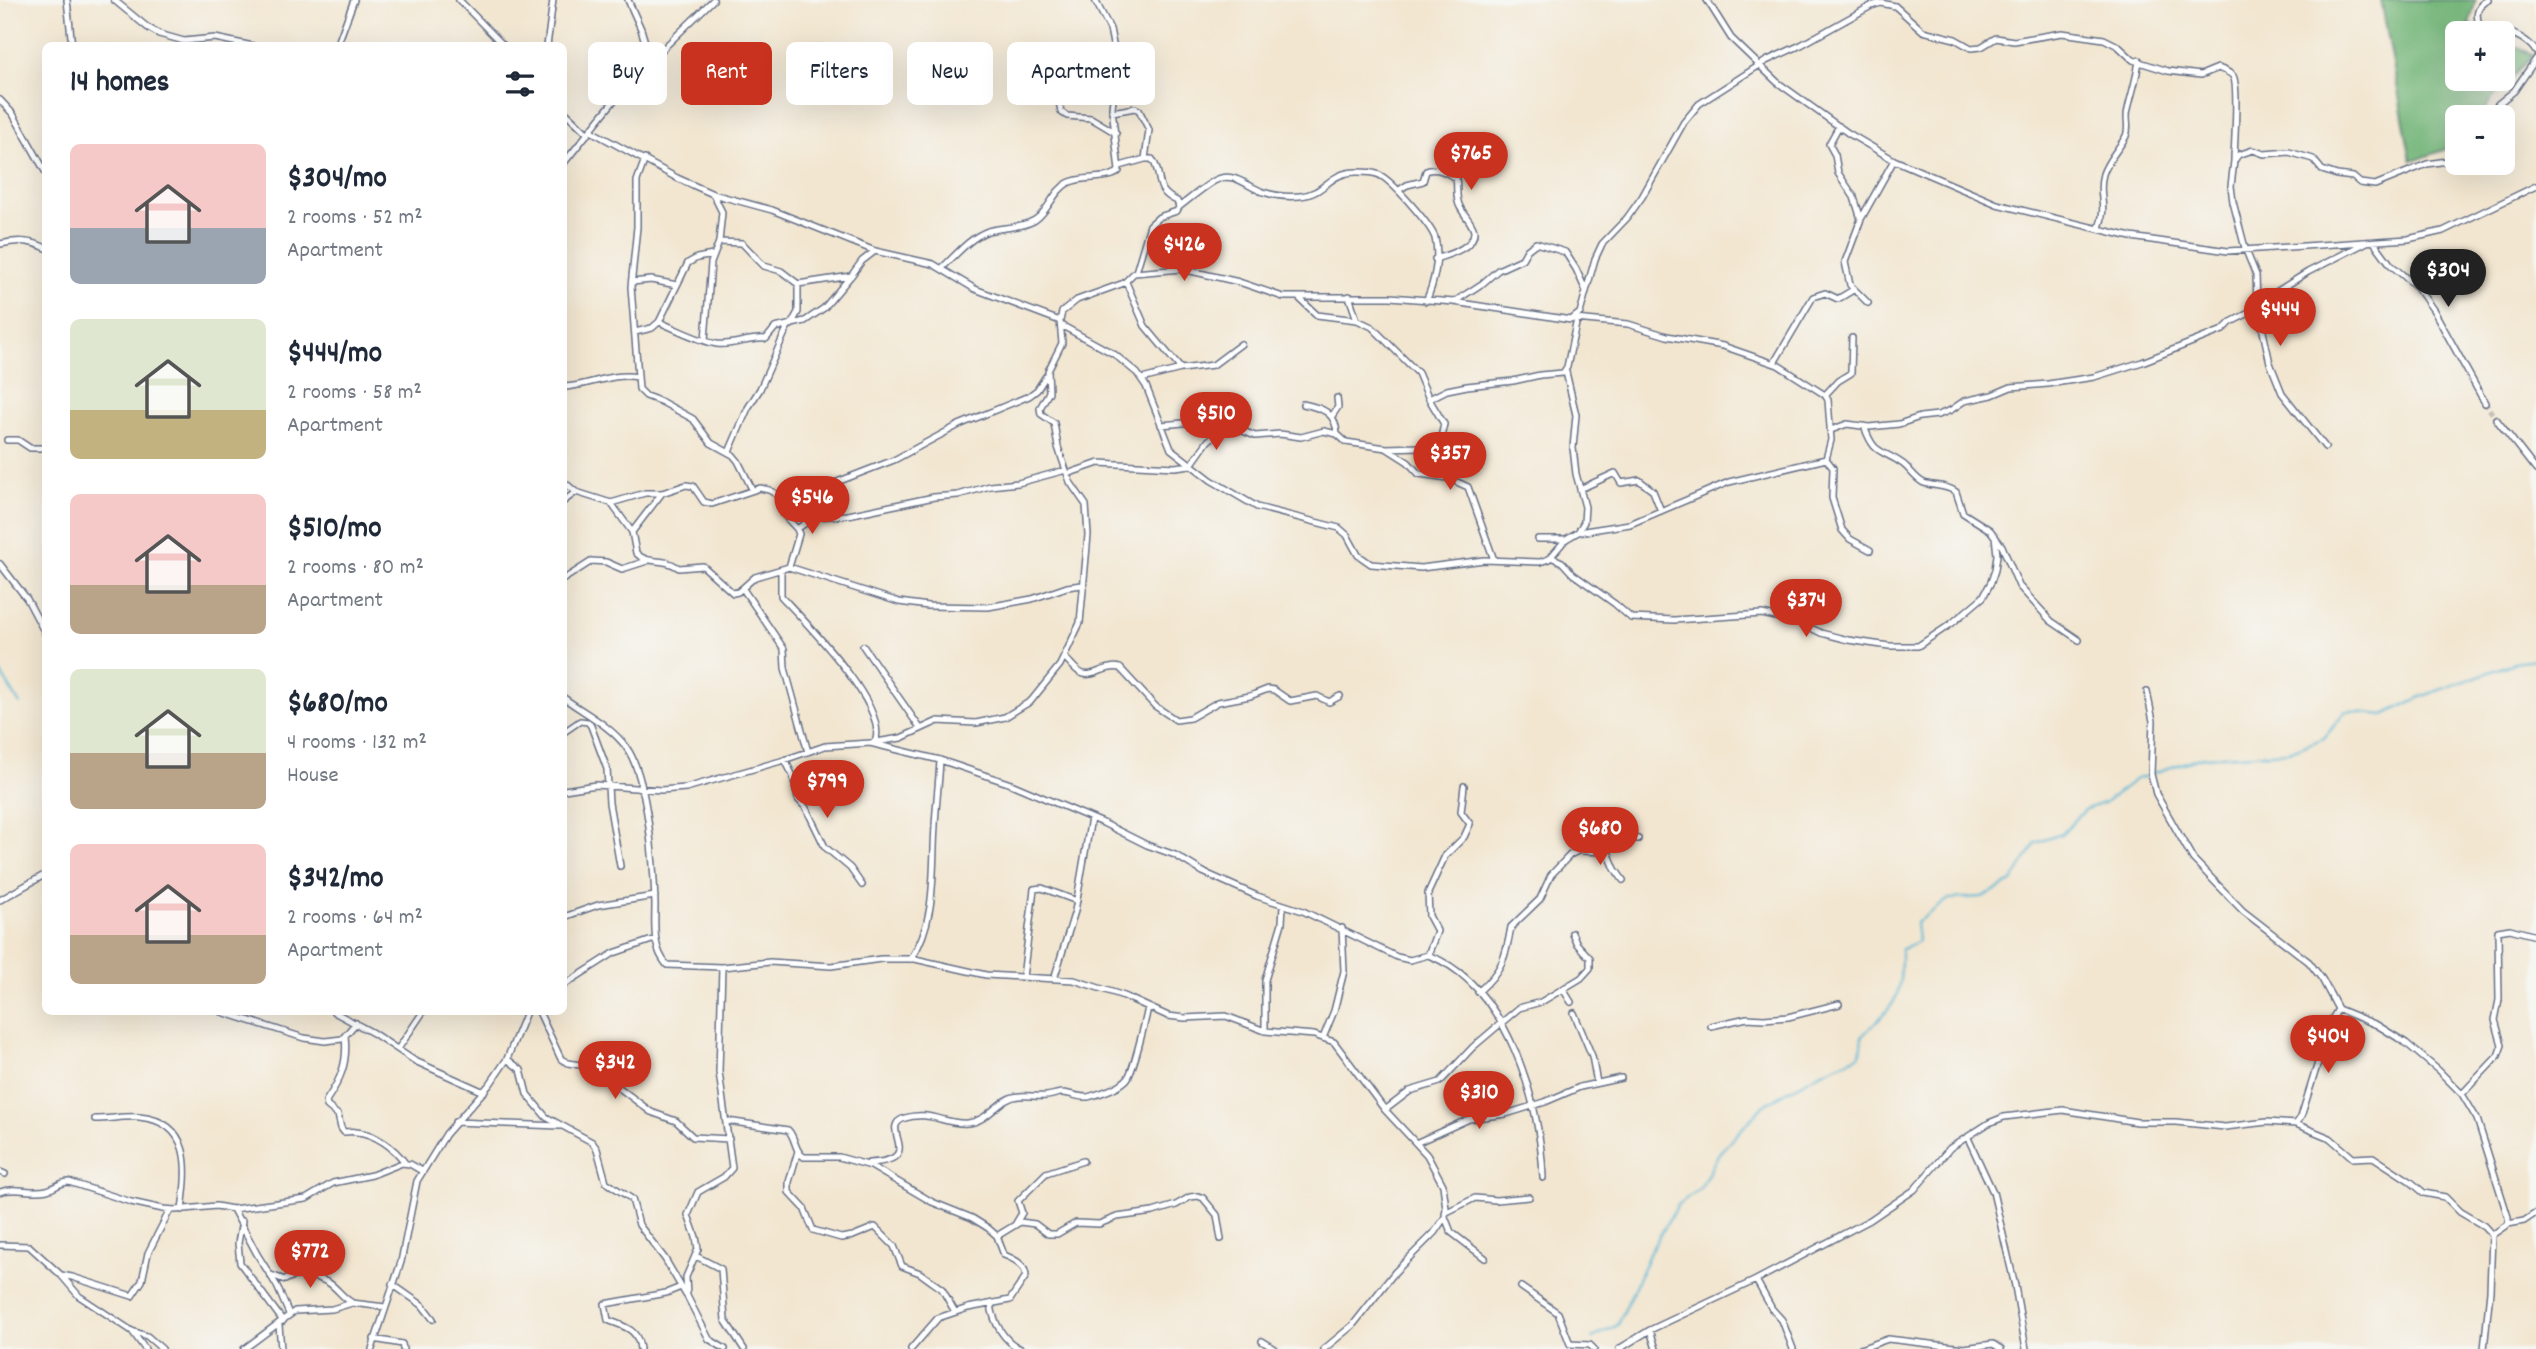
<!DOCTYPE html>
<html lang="en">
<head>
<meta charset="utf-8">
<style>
	body { margin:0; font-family:Dekko,sans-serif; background:#f6f6f7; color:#1f2937; height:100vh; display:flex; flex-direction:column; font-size:26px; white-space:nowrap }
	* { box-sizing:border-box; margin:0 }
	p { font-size:23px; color:#747a83 }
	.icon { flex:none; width:38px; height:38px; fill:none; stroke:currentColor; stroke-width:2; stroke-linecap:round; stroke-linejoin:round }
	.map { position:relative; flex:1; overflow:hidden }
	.details { position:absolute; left:42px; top:42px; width:525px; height:973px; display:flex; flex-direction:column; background:#fff; border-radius:10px; box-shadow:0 7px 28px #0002 }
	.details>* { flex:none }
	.top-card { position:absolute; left:588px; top:42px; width:665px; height:63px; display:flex; gap:14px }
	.buttons { position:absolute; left:2445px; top:21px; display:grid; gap:14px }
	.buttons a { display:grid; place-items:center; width:70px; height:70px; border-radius:10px; background:#fff; box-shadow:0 7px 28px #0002; font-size:35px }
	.price { position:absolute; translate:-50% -60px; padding:0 16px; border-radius:24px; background:#c8321e; color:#fff; font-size:23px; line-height:46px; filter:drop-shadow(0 2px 4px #0008) }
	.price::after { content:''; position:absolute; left:50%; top:42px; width:21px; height:16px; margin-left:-10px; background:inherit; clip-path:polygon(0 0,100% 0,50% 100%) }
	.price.current { background:#222; color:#fff }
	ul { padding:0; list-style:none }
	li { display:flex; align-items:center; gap:21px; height:175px; padding:0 28px }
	li span { display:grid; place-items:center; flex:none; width:196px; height:140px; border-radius:10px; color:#555 }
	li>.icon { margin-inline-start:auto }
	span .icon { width:84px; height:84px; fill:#fffc; stroke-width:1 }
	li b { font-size:30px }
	h2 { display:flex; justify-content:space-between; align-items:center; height:84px; padding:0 28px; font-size:30px }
	.chip { padding:0 24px; border-radius:10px; background:#fff; box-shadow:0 7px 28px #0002; font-size:24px; line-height:63px }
	.chip.current { background:#c8321e; color:#fff }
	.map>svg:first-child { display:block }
</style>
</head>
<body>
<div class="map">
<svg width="2536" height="1349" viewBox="0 0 2536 1349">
	<rect width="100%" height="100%" fill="#f6f6f2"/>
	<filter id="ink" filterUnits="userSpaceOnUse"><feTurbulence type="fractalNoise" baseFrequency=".0143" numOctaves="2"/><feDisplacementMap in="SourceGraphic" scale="14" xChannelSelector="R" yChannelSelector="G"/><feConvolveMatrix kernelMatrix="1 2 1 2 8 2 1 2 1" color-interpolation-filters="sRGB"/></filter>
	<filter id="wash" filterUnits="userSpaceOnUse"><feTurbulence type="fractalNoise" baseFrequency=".00686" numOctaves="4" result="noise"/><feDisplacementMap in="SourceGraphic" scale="28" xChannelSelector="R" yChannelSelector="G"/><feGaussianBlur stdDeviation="1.57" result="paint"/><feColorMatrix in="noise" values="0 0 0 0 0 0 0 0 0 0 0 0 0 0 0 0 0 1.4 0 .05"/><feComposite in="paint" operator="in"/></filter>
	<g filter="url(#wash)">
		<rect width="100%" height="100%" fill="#f2e6d0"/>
		<path fill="#74b679" stroke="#48726c" stroke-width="2" d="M2381 0H2476L2469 25 2487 29 2494 33H2457V79H2502L2503 39 2533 55 2491 100 2479 117H2457V145L2416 160H2411Z"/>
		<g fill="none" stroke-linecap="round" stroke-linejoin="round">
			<path stroke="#58b6d6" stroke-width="2" d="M0 672 20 704
				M2153 773 2203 757 2289 752 2324 738 2346 711 2384 715 2423 696 2520 661 2536 659
				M1592 1338 1618 1325 1650 1252 1678 1205 1701 1187 1719 1153 1764 1105 1818 1074 1860 1055 1862 1036C1898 1001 1901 1001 1901 950L1918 941 1916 923 1949 899 1982 897 2012 882 2036 843 2061 834 2086 809 2104 803 2136 779 2148 776
				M1579 1349V1348"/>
		</g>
	</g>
	<g filter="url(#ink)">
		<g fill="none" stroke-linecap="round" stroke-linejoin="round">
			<path stroke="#c7c1b9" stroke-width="5" stroke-dasharray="5 2.5" stroke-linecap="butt" d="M2485 403 2496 419"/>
			<g stroke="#666f86" stroke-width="8">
				<path id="minor" d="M67 0 72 46
					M114 0 147 27 159 34 184 41 215 38 253 46
					M459 0 504 46
					M628 0 641 29 650 59
					M1707 0 1731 38 1777 82 1848 133 1894 160 1997 204 2131 237 2228 251 2408 239 2443 231 2536 186
					M2488 0C2478 4 2475 13 2479 24 2487 28 2494 27 2502 30 2514 33 2530 41 2536 52
					M337 46 354 0
					M547 46 553 0
					M1056 85 1061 112 1067 116 1091 118 1116 133
					M0 100 13 114 46 173
					M564 111 588 134
					M1112 112 1135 108 1139 110 1149 130 1145 159
					M2490 117 2498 104 2514 91 2536 59
					M1839 126 1829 144 1835 155 1838 173 1854 197 1861 219
					M591 131 677 178 713 194 772 210 875 251 933 264 975 289 1060 321
					M645 159 637 181V227L631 287 639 389 646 396 662 402 693 419 711 443 733 455 738 461 752 489
					M564 163 629 82 713 0
					M1120 166 1145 159H1152C1164 175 1152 190 1177 201L1179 207 1177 211 1159 217 1150 225 1136 272
					M1399 190 1407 185 1423 181 1426 171C1436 167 1448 172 1456 179 1458 188 1455 198 1460 207 1464 215 1472 222 1474 231 1475 248 1447 255 1435 259
					M713 194 722 212 719 242 742 243 764 266 781 271 798 284 851 276 862 261 875 251
					M1179 207C1191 198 1202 188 1214 181 1233 170 1246 186 1263 192 1275 196 1288 197 1300 196 1326 194 1328 172 1357 172 1366 172 1376 172 1383 177 1395 185 1431 225 1435 238 1440 257 1434 284 1426 301
					M2099 228C2108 205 2097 194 2103 174 2108 159 2119 149 2126 136 2130 127 2125 118 2128 109 2132 92 2137 78 2139 60
					M2374 242 2391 265 2417 287 2434 311 2485 403
					M0 244C16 240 30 240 46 248
					M942 268C956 255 969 238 988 231 1003 227 1022 228 1035 220 1049 211 1053 191 1068 183 1082 175 1110 181 1119 171L1112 108 1117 64 1110 29 1095 0
					M632 282 651 280 677 285
					M1126 282 1145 326 1181 369
					M1349 296 1357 320
					M1454 302 1483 283 1498 270 1522 259 1527 250 1536 243 1565 252 1576 269 1586 291
					M1868 303 1850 285 1845 262 1861 219 1894 160
					M659 322C677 329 698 341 717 344 734 346 750 337 766 339L775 328 805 321 824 308 850 277
					M791 325 798 312V284
					M1061 325 1114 354 1137 373 1146 386 1171 449 1211 480 1257 507 1339 528 1347 535 1358 555 1371 564 1421 568 1484 560 1540 562 1549 559 1566 539 1578 532 1630 524 1729 482 1826 459 1831 440 1828 400 1825 395 1778 365 1723 346 1667 336 1628 324 1575 319
					M635 332 652 328 659 322 688 263 697 258 713 255
					M705 340 711 263 719 242
					M1774 363 1813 297 1825 293 1838 299 1853 290
					M1566 372 1576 415 1573 448 1576 474 1585 507 1584 522 1578 532
					M1142 379 1181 369 1213 365 1241 344
					M564 387C590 386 611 372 638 377
					M1825 395 1838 381 1851 373 1852 338
					M1429 399 1447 390 1467 386 1513 381 1540 375 1563 373 1567 367 1577 319
					M1303 404C1322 408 1336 412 1337 434
					M1332 416 1338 407 1337 398
					M2496 419 2536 470
					M1161 425 1217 420 1255 436 1280 434 1301 437 1324 431 1337 434 1346 442 1386 448 1420 447 1430 444 1441 437 1444 424 1429 399 1418 373 1372 327 1357 320 1317 315 1299 298
					M1864 426C1875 457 1881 448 1903 464 1910 469 1915 479 1924 483 1935 487 1945 484 1956 492L1963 513 1990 530 2002 546 2019 586 2051 621 2079 640
					M1831 430 1847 424 1869 427 1899 424 1920 417 1938 415 1951 410 1964 401 1992 395 2011 387 2048 384 2094 377 2142 362 2223 330 2231 322 2249 313 2257 304 2308 272 2367 242
					M7 440H18L30 448H46
					M2325 447 2282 393 2270 363 2257 304 2256 275 2245 248 2233 202 2231 186 2234 161 2238 155 2253 150 2264 154 2289 152 2313 159 2322 170 2337 175 2353 177 2360 183 2375 185 2427 164 2447 161 2457 154
					M1386 448 1408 462 1419 474 1448 478 1468 487 1494 560
					M729 452 748 408 760 389 788 326
					M1826 459 1833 468 1832 498 1842 530 1850 539 1870 550
					M1067 474 1099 463 1175 467 1191 465 1208 441 1228 424
					M564 482 576 492 611 503 645 493H662L686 485 693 486 704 502 712 504 760 488 769 490 790 502 808 499 837 482 894 460 959 425 1029 396 1037 390 1046 376
					M1580 489 1615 473 1621 483 1639 480 1653 491 1661 511
					M662 493 632 532 636 553C649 566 662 556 679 568L703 566 733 593 738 592 755 577 789 567 899 602 928 606 988 607 1032 599 1067 587 1082 585
					M808 499 814 517
					M564 501 576 492
					M787 501 784 515 797 529 799 534 789 567
					M611 503 632 532
					M797 529 814 517 848 515 934 497 958 495 990 486 1018 483 1066 470
					M1538 539H1566
					M1551 557 1562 562 1573 574 1615 604 1631 618 1674 620 1762 614 1799 622 1821 633 1848 640 1889 646H1918L1951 624 1983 597 1991 582 1995 570 1997 555 1995 536
					M0 564 27 599 46 635
					M781 570V596C806 623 890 707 875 742
					M564 579 592 561 606 562 622 569 647 561
					M743 589 784 649 785 668 808 752
					M863 646 920 728
					M1064 657C1070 662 1075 670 1081 673 1093 679 1106 664 1120 668L1155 706 1176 720 1190 718 1218 702 1250 696 1268 689 1274 690 1290 701 1317 696 1329 702 1340 696
					M2147 692 2153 721 2151 774 2156 794 2193 859 2243 911 2309 962 2322 979 2338 1009 2377 1025 2406 1043 2438 1070 2462 1094 2477 1119 2508 1217V1224L2492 1235
					M564 698C584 713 611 726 626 747 648 776 654 867 655 904 655 925 652 948 667 965L722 967 770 962 831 966 881 959H915L986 975 1074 980 1124 996 1168 1016 1185 1018 1226 1016 1265 1031 1314 1035 1334 1042 1385 1110 1427 1155 1443 1185 1446 1208 1445 1217 1434 1233 1395 1272 1353 1325 1324 1349
					M564 732 580 721 588 722 591 726 607 769 609 803 620 866
					M870 743 901 738 938 721 976 723 1005 717 1031 701 1060 665 1080 623 1088 535 1086 505 1070 482 1058 447 1054 423 1041 414 1040 408 1049 392 1048 371 1062 343 1060 321 1062 312 1077 300 1124 283 1134 273 1182 269 1239 282 1283 297H1390L1454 302 1571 320 1580 313 1595 259 1602 244 1627 218 1642 197 1684 122 1699 104 1766 61 1801 45 1871 6 1881 3 1895 6 1923 31 1955 39 1971 48 1981 47 1996 38 2014 41 2062 33 2104 39 2118 46 2133 60 2168 71 2201 75 2218 68C2223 70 2230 72 2233 76 2239 85 2234 147 2234 161
					M785 760 793 776 798 799 806 808 825 847 850 868 862 885
					M564 790 596 785 661 790 686 788 781 761 825 746 870 743 940 760 1011 784 1103 823 1147 845 1175 855 1203 872 1257 896 1303 911 1397 957 1410 960 1428 955C1507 984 1541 1103 1543 1178
					M1580 851 1608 852 1615 869 1623 880
					M0 900 46 874
					M564 917 598 905 655 896
					M1428 955 1437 931 1429 916 1428 893 1445 856 1464 837 1470 824 1461 812 1464 786
					M911 959C937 920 932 870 935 826 936 804 939 782 940 760
					M722 967 719 1072 732 1168 724 1177 698 1192 688 1215 696 1237 698 1249 686 1277 687 1296 709 1339 725 1349
					M1023 977 1034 889 1042 888 1077 901
					M1054 979 1075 911 1091 818
					M564 985 614 953 655 939
					M1563 989 1571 1002
					M1478 992C1502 971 1506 957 1511 927L1540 899 1551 875 1570 855 1612 833 1638 839
					M222 1012 304 1038 325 1041 342 1039 356 1023
					M334 1012 373 1033 415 1061 484 1092
					M539 1012 561 1059 568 1063 592 1067 651 1112 676 1121 693 1137 729 1139
					M1574 1013 1592 1056 1597 1083
					M1711 1026 1747 1018 1764 1019 1788 1017 1839 1004
					M1265 1031V980L1282 923 1283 905
					M345 1036C348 1063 341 1079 326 1101L327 1106 338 1115 341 1128 344 1132C348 1132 352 1131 356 1132 374 1133 395 1148 405 1163
					M1323 1038 1334 1011 1344 971 1342 928
					M398 1049 423 1012
					M507 1059 521 1070 527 1094 546 1117 592 1142 597 1149 606 1182 632 1199 639 1225 665 1259 686 1295
					M2462 1094 2498 1056 2502 1045 2495 1020 2499 1000 2498 931 2510 929 2536 936
					M1385 1110 1410 1091 1440 1082 1473 1047 1519 1008 1541 1002 1581 978 1590 968V958L1577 944 1572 933
					M95 1119C110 1119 124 1116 139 1117 194 1122 187 1171 182 1210
					M727 1121 788 1130C796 1138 794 1151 804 1157H839L871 1166 932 1202 972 1218 988 1228 997 1236 1004 1255C1014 1259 1025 1264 1026 1276L1010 1300 968 1308 938 1318 911 1349
					M455 1122 560 1126
					M2296 1124 2301 1117 2331 1021 2338 1009
					M1968 1138 1993 1192 2015 1286 2026 1349
					M1418 1142 1469 1119 1506 1114 1545 1102 1580 1087 1621 1078
					M798 1151 789 1182V1192L804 1208 813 1230 841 1238 853 1236 875 1227 894 1246 902 1266 920 1273 942 1289 955 1312
					M869 1163C929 1160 876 1127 905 1118 930 1110 945 1125 968 1123 990 1121 999 1097 1019 1096 1028 1095 1037 1097 1046 1096 1051 1096 1057 1093 1062 1093 1070 1093 1079 1098 1088 1097 1099 1094 1119 1088 1127 1079 1133 1073 1146 1018 1148 1007
					M0 1172 5 1174
					M0 1192C16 1186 31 1194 47 1190 56 1188 59 1182 69 1182L131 1202 163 1209 175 1210 216 1206 233 1209 306 1199 333 1183 372 1175 402 1163 410 1164 422 1171
					M233 1209 257 1254 277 1286 289 1314
					M1445 1213 1475 1198 1496 1200 1529 1197
					M1445 1217 1451 1232 1485 1258
					M242 1221 238 1243 240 1263 283 1321
					M1016 1223 1022 1213 1018 1201 1046 1173 1083 1161
					M2508 1224 2524 1221 2536 1213
					M997 1236 1020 1222 1035 1224 1048 1234H1057L1076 1223 1099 1224 1117 1217 1153 1212 1176 1205 1190 1197 1198 1196 1203 1198 1217 1215 1221 1239
					M0 1245 29 1246 61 1275 79 1296 132 1331 145 1349
					M696 1256 721 1269 725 1320 744 1349
					M61 1275 72 1277 132 1296 142 1281 148 1253 170 1210
					M271 1275 285 1280C298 1272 316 1276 329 1283 337 1288 342 1297 351 1302
					M1756 1280 1772 1309 1782 1320 1793 1349
					M392 1284 422 1305 433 1319
					M1521 1287 1558 1313 1570 1344 1590 1345 1594 1349
					M991 1304C993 1322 1004 1342 1021 1349
					M279 1325 281 1349
					M1650 1330 1656 1349
					M132 1331 147 1336 162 1349
					M374 1339 402 1344 403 1349
					M1262 1341 1275 1349
					M244 1349 295 1311 332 1309 352 1303 385 1307
					M372 1349 401 1262 417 1181 446 1134 490 1084 507 1059 526 1012
					M640 1349C638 1328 624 1327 608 1320L605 1304 666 1293 681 1287
					M1619 1349 1650 1330 1756 1280 1870 1220 1914 1190 1950 1148 1989 1123 2004 1117 2063 1110 2137 1122H2176L2225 1127 2267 1122 2296 1124 2330 1138 2353 1158 2373 1157 2410 1181 2424 1193 2445 1197 2460 1212 2484 1226 2492 1235 2490 1291 2484 1349
					M1860 1349 1888 1339 1964 1348 1993 1344 2001 1349"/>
			</g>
			<use href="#minor" stroke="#fff" stroke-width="5"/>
		</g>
	</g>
</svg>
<div class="buttons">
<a>+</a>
<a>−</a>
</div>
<b class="price" style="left:1471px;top:192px">$765</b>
<b class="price" style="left:1184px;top:283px">$426</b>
<b class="price current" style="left:2448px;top:309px">$304</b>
<b class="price" style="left:2280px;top:348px">$444</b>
<b class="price" style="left:1216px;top:452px">$510</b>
<b class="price" style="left:1450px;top:492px">$357</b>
<b class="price" style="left:812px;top:536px">$546</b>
<b class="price" style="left:1806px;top:639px">$374</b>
<b class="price" style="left:827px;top:820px">$799</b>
<b class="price" style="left:1600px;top:867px">$680</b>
<b class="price" style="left:2328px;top:1075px">$404</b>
<b class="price" style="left:615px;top:1101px">$342</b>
<b class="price" style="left:1479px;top:1131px">$310</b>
<b class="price" style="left:310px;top:1290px">$772</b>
<div class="top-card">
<a class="chip">Buy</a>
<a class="chip current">Rent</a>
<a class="chip">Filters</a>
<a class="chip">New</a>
<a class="chip">Apartment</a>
</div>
<section class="details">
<h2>14 homes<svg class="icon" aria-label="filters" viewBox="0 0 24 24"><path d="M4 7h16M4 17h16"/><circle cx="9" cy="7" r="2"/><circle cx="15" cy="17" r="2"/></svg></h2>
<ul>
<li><span style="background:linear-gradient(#f6c9c9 60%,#9aa5b1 0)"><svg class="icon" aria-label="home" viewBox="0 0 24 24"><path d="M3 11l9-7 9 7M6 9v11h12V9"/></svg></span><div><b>$304/mo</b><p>2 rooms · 52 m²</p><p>Apartment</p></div></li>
<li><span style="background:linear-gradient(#dfe7d0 65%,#c2b280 0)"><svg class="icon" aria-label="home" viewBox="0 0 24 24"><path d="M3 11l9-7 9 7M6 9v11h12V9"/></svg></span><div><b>$444/mo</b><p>2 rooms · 58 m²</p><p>Apartment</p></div></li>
<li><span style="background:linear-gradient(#f6c9c9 65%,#b9a48a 0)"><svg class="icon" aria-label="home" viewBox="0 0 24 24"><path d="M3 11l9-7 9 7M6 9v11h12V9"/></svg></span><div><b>$510/mo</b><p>2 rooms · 80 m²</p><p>Apartment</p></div></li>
<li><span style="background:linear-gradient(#dfe7d0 60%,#b9a48a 0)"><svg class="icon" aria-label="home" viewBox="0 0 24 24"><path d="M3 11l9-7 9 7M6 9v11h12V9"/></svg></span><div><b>$680/mo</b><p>4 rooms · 132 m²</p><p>House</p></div></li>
<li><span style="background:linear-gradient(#f6c9c9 65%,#b9a48a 0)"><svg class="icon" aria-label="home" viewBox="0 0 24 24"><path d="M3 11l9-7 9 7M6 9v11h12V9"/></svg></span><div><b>$342/mo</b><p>2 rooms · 64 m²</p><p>Apartment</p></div></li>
</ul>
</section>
</div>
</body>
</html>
